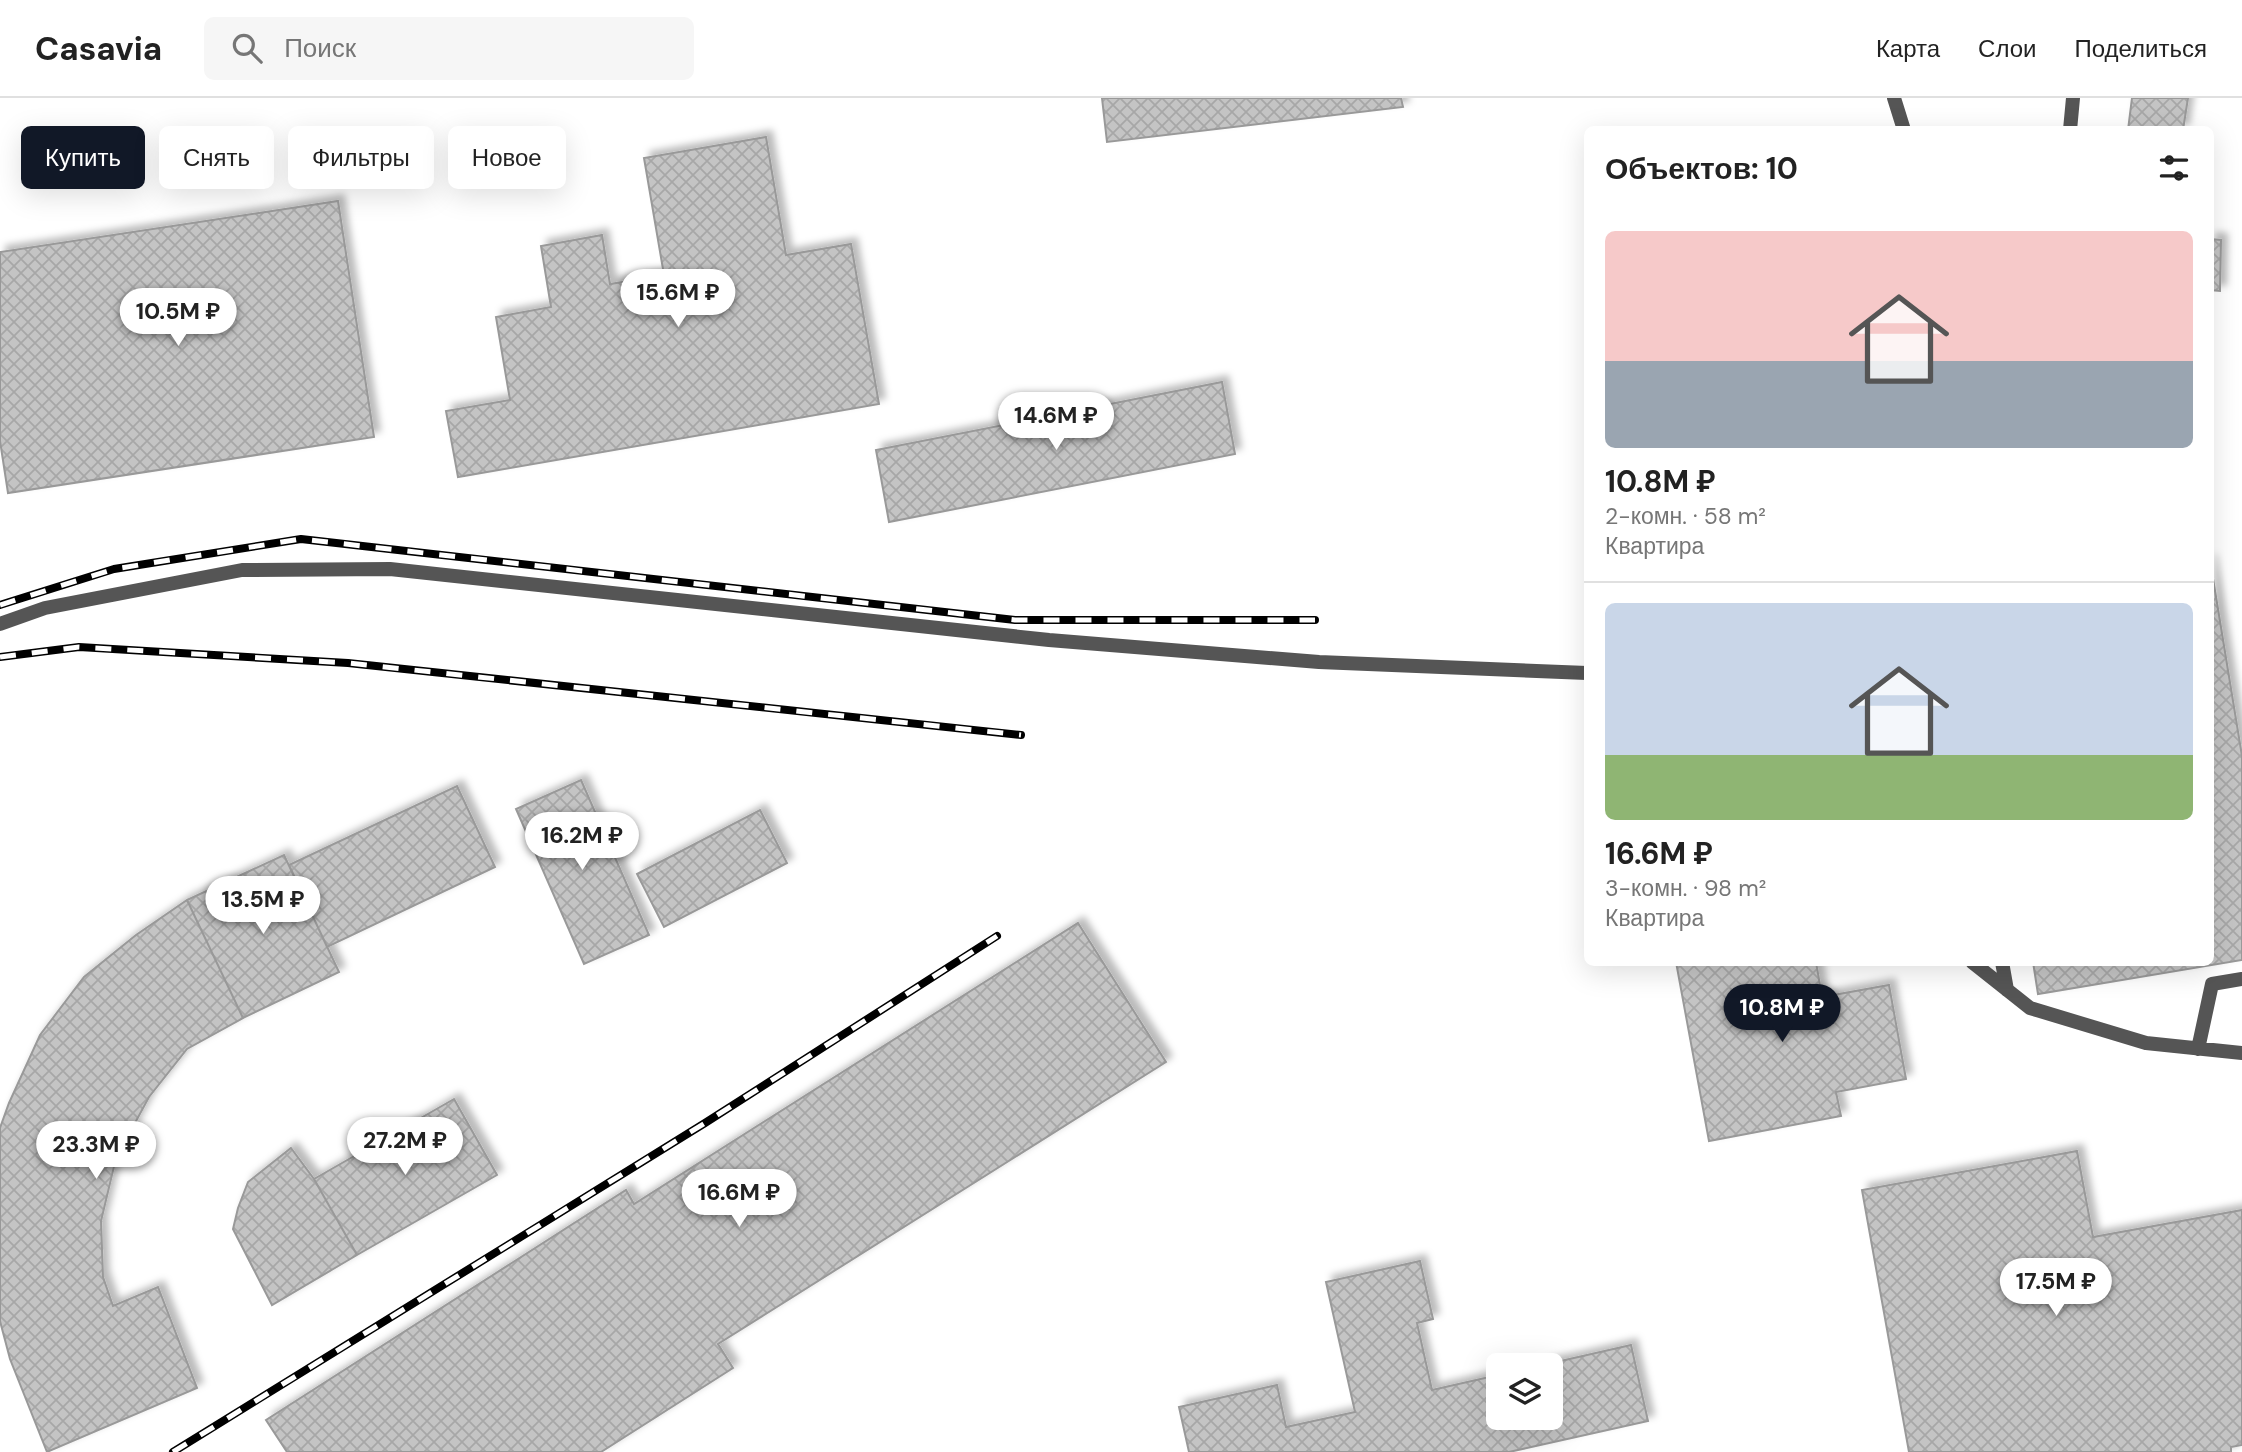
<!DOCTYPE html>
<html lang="ru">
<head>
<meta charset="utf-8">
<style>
	body { margin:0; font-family:"DM Sans",sans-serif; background:#f6f6f6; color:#222; height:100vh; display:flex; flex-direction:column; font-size:26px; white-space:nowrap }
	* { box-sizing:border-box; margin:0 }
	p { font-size:23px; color:#767676 }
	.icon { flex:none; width:38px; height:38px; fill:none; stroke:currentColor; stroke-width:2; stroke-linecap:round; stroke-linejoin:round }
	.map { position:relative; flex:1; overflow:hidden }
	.sheet { position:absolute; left:1584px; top:28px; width:630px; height:840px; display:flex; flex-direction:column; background:#fff; border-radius:10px; box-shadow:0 7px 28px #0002 }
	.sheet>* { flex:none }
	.hud { position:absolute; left:21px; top:28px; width:665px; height:63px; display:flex; gap:14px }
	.buttons { position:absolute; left:1486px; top:1255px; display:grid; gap:14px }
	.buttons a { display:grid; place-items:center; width:77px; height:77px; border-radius:10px; background:#fff; box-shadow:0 7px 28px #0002; font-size:35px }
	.price { position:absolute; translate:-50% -60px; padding:0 16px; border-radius:24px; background:#fff; color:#222; font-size:23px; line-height:46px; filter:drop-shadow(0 2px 4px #0008) }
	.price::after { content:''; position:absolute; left:50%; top:42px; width:21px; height:16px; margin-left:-10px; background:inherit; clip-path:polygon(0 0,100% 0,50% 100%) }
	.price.selected { background:#111827; color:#fff }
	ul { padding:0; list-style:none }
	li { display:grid; align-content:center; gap:14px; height:371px; padding:0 21px }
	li+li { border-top:2px solid #e0e0e0 }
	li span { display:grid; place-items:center; height:217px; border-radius:10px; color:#555 }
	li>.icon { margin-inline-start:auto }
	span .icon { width:126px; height:126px; fill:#fffc; stroke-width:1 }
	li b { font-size:30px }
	h2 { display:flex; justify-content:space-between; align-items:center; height:84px; padding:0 21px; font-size:30px }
	.chip { padding:0 24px; border-radius:10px; background:#fff; box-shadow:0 7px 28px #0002; font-size:24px; line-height:63px }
	.chip.selected { background:#111827; color:#fff }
	header { display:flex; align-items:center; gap:42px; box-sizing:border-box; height:98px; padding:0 35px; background:#fff; border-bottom:2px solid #e0e0e0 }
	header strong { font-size:33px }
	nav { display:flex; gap:38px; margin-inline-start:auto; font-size:24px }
	.search { width:490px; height:63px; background:#f6f6f6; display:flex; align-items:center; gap:18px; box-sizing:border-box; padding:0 24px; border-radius:10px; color:#767676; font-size:26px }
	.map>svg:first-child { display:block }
</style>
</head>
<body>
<header>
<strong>Casavia</strong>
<div class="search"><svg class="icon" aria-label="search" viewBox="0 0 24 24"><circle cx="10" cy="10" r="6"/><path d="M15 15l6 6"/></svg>Поиск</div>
<nav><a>Карта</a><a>Слои</a><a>Поделиться</a></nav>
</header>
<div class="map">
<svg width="2242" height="1354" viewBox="0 0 2242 1354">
	<defs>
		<pattern id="building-cross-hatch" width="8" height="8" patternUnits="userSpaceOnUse" patternTransform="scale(1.75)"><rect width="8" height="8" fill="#c4c4c4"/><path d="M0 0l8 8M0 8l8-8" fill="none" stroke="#a7a7a7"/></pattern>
		<filter id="shadow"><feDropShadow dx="6" dy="-6" stdDeviation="3.5" flood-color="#0004"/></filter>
	</defs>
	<rect width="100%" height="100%" fill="#fff"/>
	<path fill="url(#building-cross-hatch)" stroke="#999" stroke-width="2" filter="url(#shadow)" d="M1102 0H1401L1403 9 1107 44Z
		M2132 0H2188L2183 32H2128Z
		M766 39 786 157 851 146 879 306 458 379 446 313 510 302 496 219 551 209 541 148 602 137 610 186 664 177 644 60Z
		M338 103 374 339 8 395 0 343V154Z
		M2210 141 2221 142 2220 193 2210 192Z
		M1222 284 1235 356 889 424 876 352Z
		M2210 462 2242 658V862L2038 896 2033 864H2210Z
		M581 682 649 837 584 866 516 711Z
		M457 688 495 769 327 849 289 767Z
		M760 712 787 765 664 829 637 776Z
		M284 757 339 874 243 920 187 802Z
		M187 802 243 920 187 951 149 999 116 1060 101 1123 103 1179 113 1208 158 1189 197 1290 47 1354 10 1261 0 1223V1030L9 1005 40 937 84 879 136 837Z
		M1078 825 1166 964 718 1246 733 1270 601 1354H287L266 1322 626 1092 634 1106Z
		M1676 864H1816L1822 899 1889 887 1906 981 1836 994 1841 1018 1709 1043Z
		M454 1001 497 1077 357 1157 314 1081Z
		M291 1050 314 1081 357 1157 272 1207 233 1131 238 1110 248 1084Z
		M2077 1053 2093 1139 2242 1112V1347L2231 1349V1354H1909L1862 1092Z
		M1420 1163 1433 1221 1417 1225 1432 1292 1498 1277V1320H1550V1267H1543L1631 1247 1648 1323 1509 1354H1189L1179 1309 1277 1287 1286 1329 1355 1314 1326 1184Z"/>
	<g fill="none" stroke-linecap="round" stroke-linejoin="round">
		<path stroke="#555" stroke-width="14" d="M1894 0 1904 32
			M0 526 45 510 242 472 390 471 1049 542 1319 564 1587 575
			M1972 864 2030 910 2146 945 2242 955
			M2002 864 2007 892
			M2198 951 2212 886 2242 881"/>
		<path stroke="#555" stroke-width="14" d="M2070 32 2073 0"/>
		<g stroke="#000" stroke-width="8">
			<path id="rail" d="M0 507 114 471 301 441 1015 522H1315
				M0 559 79 549 348 565 1021 637
				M173 1354 705 1025 997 838"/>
		</g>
		<use href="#rail" stroke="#fff" stroke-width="5" stroke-dasharray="16" stroke-linecap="butt"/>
	</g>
</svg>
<div class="buttons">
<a><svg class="icon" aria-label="layers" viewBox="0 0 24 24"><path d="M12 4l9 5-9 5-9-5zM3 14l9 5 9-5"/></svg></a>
</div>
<b class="price" style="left:678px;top:231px">15.6M ₽</b>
<b class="price" style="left:178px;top:250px">10.5M ₽</b>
<b class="price" style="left:1056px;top:354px">14.6M ₽</b>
<b class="price" style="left:582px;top:774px">16.2M ₽</b>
<b class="price" style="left:263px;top:838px">13.5M ₽</b>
<b class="price selected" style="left:1782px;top:946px">10.8M ₽</b>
<b class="price" style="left:405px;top:1079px">27.2M ₽</b>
<b class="price" style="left:96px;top:1083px">23.3M ₽</b>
<b class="price" style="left:739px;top:1131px">16.6M ₽</b>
<b class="price" style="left:2056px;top:1220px">17.5M ₽</b>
<div class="hud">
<a class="chip selected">Купить</a>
<a class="chip">Снять</a>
<a class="chip">Фильтры</a>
<a class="chip">Новое</a>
</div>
<section class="sheet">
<h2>Объектов: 10<svg class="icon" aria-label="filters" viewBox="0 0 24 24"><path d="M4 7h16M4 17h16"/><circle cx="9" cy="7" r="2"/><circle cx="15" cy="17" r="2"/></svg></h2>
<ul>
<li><span style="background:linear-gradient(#f6c9c9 60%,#9aa5b1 0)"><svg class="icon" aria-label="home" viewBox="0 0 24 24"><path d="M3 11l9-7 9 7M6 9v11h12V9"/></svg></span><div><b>10.8M ₽</b><p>2-комн. · 58 m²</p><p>Квартира</p></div></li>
<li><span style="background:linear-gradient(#c9d6e8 70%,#8fb573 0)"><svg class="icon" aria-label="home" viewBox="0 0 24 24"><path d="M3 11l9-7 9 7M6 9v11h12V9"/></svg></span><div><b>16.6M ₽</b><p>3-комн. · 98 m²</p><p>Квартира</p></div></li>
</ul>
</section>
</div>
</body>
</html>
